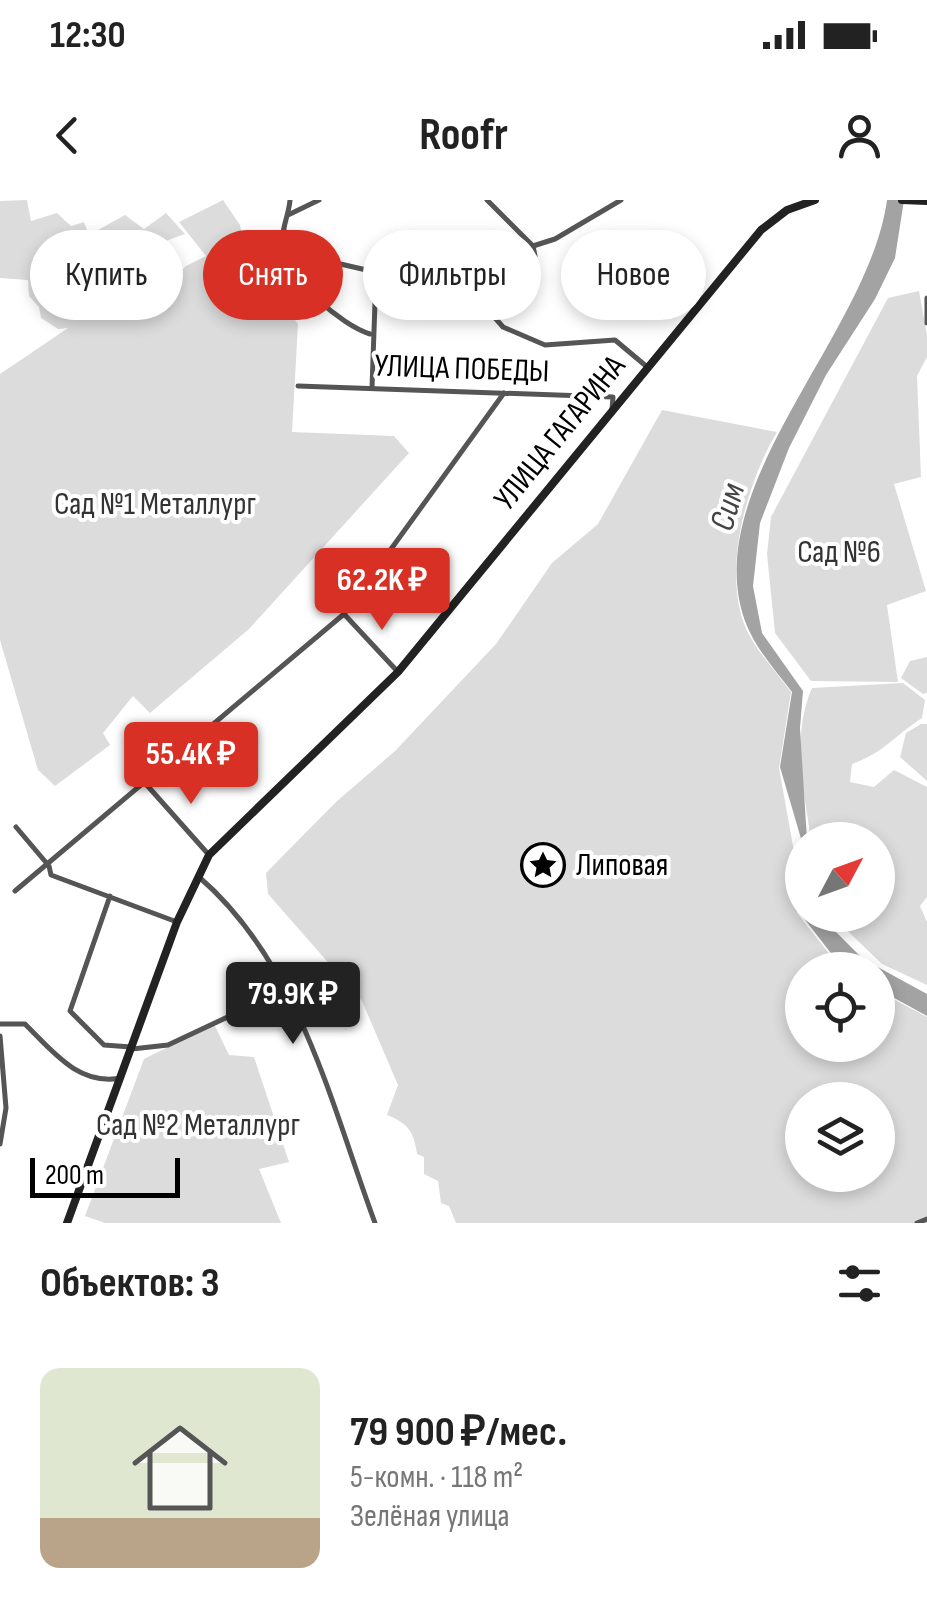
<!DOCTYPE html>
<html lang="ru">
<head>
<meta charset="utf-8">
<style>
	body { margin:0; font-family:"Sofia Sans Condensed",sans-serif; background:#f2f2f2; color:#222; height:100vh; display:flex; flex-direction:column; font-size:38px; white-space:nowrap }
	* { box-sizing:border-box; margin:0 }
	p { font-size:32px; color:#767676 }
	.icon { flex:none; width:55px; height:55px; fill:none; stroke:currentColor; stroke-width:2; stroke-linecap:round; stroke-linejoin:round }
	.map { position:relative; height:1023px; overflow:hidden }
	.details { display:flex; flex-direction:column; background:#fff; flex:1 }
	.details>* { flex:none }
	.top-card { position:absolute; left:30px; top:30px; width:868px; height:90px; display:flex; gap:20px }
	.needle { width:65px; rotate:49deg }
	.buttons { position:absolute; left:785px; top:622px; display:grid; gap:20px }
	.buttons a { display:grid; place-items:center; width:110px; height:110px; border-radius:50%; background:#fff; box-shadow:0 5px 15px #0003; font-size:50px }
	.scale { position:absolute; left:30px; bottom:25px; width:150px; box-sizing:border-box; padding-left:10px; border:5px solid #000; border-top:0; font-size:28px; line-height:35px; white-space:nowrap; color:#000; -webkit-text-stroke:8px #fff; paint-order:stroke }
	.price { position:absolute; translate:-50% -85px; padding:0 22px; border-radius:10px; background:#d93025; color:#fff; font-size:32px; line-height:65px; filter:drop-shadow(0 2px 5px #0008) }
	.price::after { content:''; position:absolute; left:50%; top:60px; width:30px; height:22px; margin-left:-15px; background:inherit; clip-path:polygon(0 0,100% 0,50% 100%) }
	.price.active { background:#222; color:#fff }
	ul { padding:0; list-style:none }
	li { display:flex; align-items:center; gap:30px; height:250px; padding:0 40px }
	li span { display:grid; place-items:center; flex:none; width:280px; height:200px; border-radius:20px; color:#555 }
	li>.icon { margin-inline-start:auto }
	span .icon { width:120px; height:120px; fill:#fffc; stroke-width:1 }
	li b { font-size:42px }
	h2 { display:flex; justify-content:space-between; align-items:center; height:120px; padding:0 40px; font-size:42px }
	.tag { padding:0 35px; border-radius:45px; background:#fff; box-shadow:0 5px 15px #0003; font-size:35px; line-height:90px }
	.tag.active { background:#d93025; color:#fff }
	.status { display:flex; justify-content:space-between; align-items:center; height:70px; padding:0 50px; background:#fff; direction:ltr }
	.status svg { height:28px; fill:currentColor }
	header { display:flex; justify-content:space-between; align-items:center; height:130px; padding:0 40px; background:#fff; font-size:45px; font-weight:700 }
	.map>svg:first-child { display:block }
</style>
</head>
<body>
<div class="status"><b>12:30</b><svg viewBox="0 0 49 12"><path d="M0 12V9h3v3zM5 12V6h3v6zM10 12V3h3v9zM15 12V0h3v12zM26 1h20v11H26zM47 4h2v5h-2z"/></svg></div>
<header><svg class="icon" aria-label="back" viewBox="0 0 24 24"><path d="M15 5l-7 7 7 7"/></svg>Roofr<svg class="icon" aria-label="person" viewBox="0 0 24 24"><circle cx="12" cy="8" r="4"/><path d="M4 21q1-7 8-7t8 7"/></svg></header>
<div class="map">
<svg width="927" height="1023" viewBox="0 0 927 1023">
	<rect width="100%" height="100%" fill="#fff"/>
	<path fill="#dcdcdc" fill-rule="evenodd" d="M27 0 31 21 57 13 71 26 84 22 89 35 125 15 144 29 166 13 185 34 152 46 146 71 116 88 109 100 154 70 169 83 186 66 206 56 179 22 223 0 240 25 245 54 298 124 292 232 394 236 409 253 249 429 150 513 133 496 103 533 110 545 55 586 38 570 0 440V174L68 128 58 129 41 118 39 107 29 96 28 80 0 78V1Z
		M919 91 927 135V157L917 176 921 277 894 284 926 391 887 405 898 482 811 481 775 433 767 354 771 317 888 98Z
		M662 210 777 232C747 283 724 363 743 421 752 447 775 470 791 492L779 568 798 674 797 713 842 770H802V845H878V791L927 817V1023H456L449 1006 441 1003 438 981 424 974V957L417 954C414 932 408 923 387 915L398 885 362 801 268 694 266 673 336 602 395 551 496 444 552 363 598 324ZM802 900H878V975H802Z
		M927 457V493L923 494 901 478 910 461Z
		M903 483 925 500 922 518C894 536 885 552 852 564L850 582 874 587 894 570 927 587V697L920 706 927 722V785L882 764 831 715H878V640H811C804 590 791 536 812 488Z
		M921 524H927V581L900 557 906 533Z
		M214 824 229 855 254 857 289 962 259 969 281 1023H105L85 1016 144 859Z"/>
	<path fill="#a3a3a3" d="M887 0H904L895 58 875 99 826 175 789 248 760 323 753 386 762 433 803 491 800 528 807 640H802V715H819L863 759 927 794V816L878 789V770H844L799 712 802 642 780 567 792 492C775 470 755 448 745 421 697 286 869 134 887 0Z"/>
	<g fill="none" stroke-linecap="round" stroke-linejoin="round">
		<path stroke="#555" stroke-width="5" d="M290 0C289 15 280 31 283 47 288 79 341 125 370 134
			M487 0 533 46
			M288 15 319 0
			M284 30 295 49 310 57 475 95 503 127 545 145 615 140 646 166
			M927 98V123
			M482 102 535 56 533 46 555 39 621 0
			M298 186 613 197 612 209
			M372 188 376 74
			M344 414 398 472
			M145 583 209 655
			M16 627 49 666 51 675 177 722
			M199 677C299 763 331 904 375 1023
			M15 691 344 414 504 193
			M110 696 70 811 104 845 131 847
			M0 824H25C53 852 79 886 121 878
			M0 836 6 908 0 944
			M132 849 168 845 283 791
			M917 1023 927 1019"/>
		<path stroke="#222" stroke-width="8" d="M902 0 927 1
			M67 1023 177 722 209 655 398 472 761 30 787 10 815 0"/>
	</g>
	<defs>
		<g id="sight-ring" transform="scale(2.25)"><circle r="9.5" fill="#fff" stroke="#000" stroke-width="1.5"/><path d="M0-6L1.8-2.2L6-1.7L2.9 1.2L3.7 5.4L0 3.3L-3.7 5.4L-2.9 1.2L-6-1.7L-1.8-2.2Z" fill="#000"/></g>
	</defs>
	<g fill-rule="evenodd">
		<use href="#sight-ring" x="543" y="665"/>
	</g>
	<g text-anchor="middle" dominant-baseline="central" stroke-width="8" stroke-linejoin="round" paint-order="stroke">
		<g font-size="32" fill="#000" stroke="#fff">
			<text transform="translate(462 169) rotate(2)">УЛИЦА ПОБЕДЫ</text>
			<text transform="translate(560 233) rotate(-51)">УЛИЦА ГАГАРИНА</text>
		</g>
		<g font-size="32" fill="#333" stroke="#fff">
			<text x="155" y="304">Сад №1 Металлург</text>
			<text x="839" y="352">Сад №6</text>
			<text x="198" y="925">Сад №2 Металлург</text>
		</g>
		<g font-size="32" fill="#000" stroke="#fff" text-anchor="start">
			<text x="576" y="665">Липовая</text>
		</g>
		<g font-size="35" font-style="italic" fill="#444" stroke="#fff">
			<text transform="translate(728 307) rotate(-74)">Сим</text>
		</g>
	</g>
</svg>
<div class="buttons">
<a><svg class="needle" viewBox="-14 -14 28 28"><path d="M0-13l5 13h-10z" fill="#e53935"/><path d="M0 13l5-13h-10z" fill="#767676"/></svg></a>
<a><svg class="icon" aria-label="locate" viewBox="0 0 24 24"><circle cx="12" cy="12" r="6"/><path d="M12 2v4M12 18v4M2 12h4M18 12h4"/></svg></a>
<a><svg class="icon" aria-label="layers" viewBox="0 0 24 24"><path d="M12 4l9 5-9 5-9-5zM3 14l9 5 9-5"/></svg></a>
</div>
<div class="scale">200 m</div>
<b class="price" style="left:382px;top:433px">62.2K ₽</b>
<b class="price" style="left:191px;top:607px">55.4K ₽</b>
<b class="price active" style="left:293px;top:847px">79.9K ₽</b>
<div class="top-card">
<a class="tag">Купить</a>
<a class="tag active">Снять</a>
<a class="tag">Фильтры</a>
<a class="tag">Новое</a>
</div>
</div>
<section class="details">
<h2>Объектов: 3<svg class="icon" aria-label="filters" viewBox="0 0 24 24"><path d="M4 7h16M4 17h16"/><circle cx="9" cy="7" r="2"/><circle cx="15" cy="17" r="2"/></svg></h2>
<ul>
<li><span style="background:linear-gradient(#dfe7d0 75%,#b9a48a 0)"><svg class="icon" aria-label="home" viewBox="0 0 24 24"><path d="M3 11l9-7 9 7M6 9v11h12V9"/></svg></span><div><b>79 900 ₽/мес.</b><p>5-комн. · 118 m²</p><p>Зелёная улица</p></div></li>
</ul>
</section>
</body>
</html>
